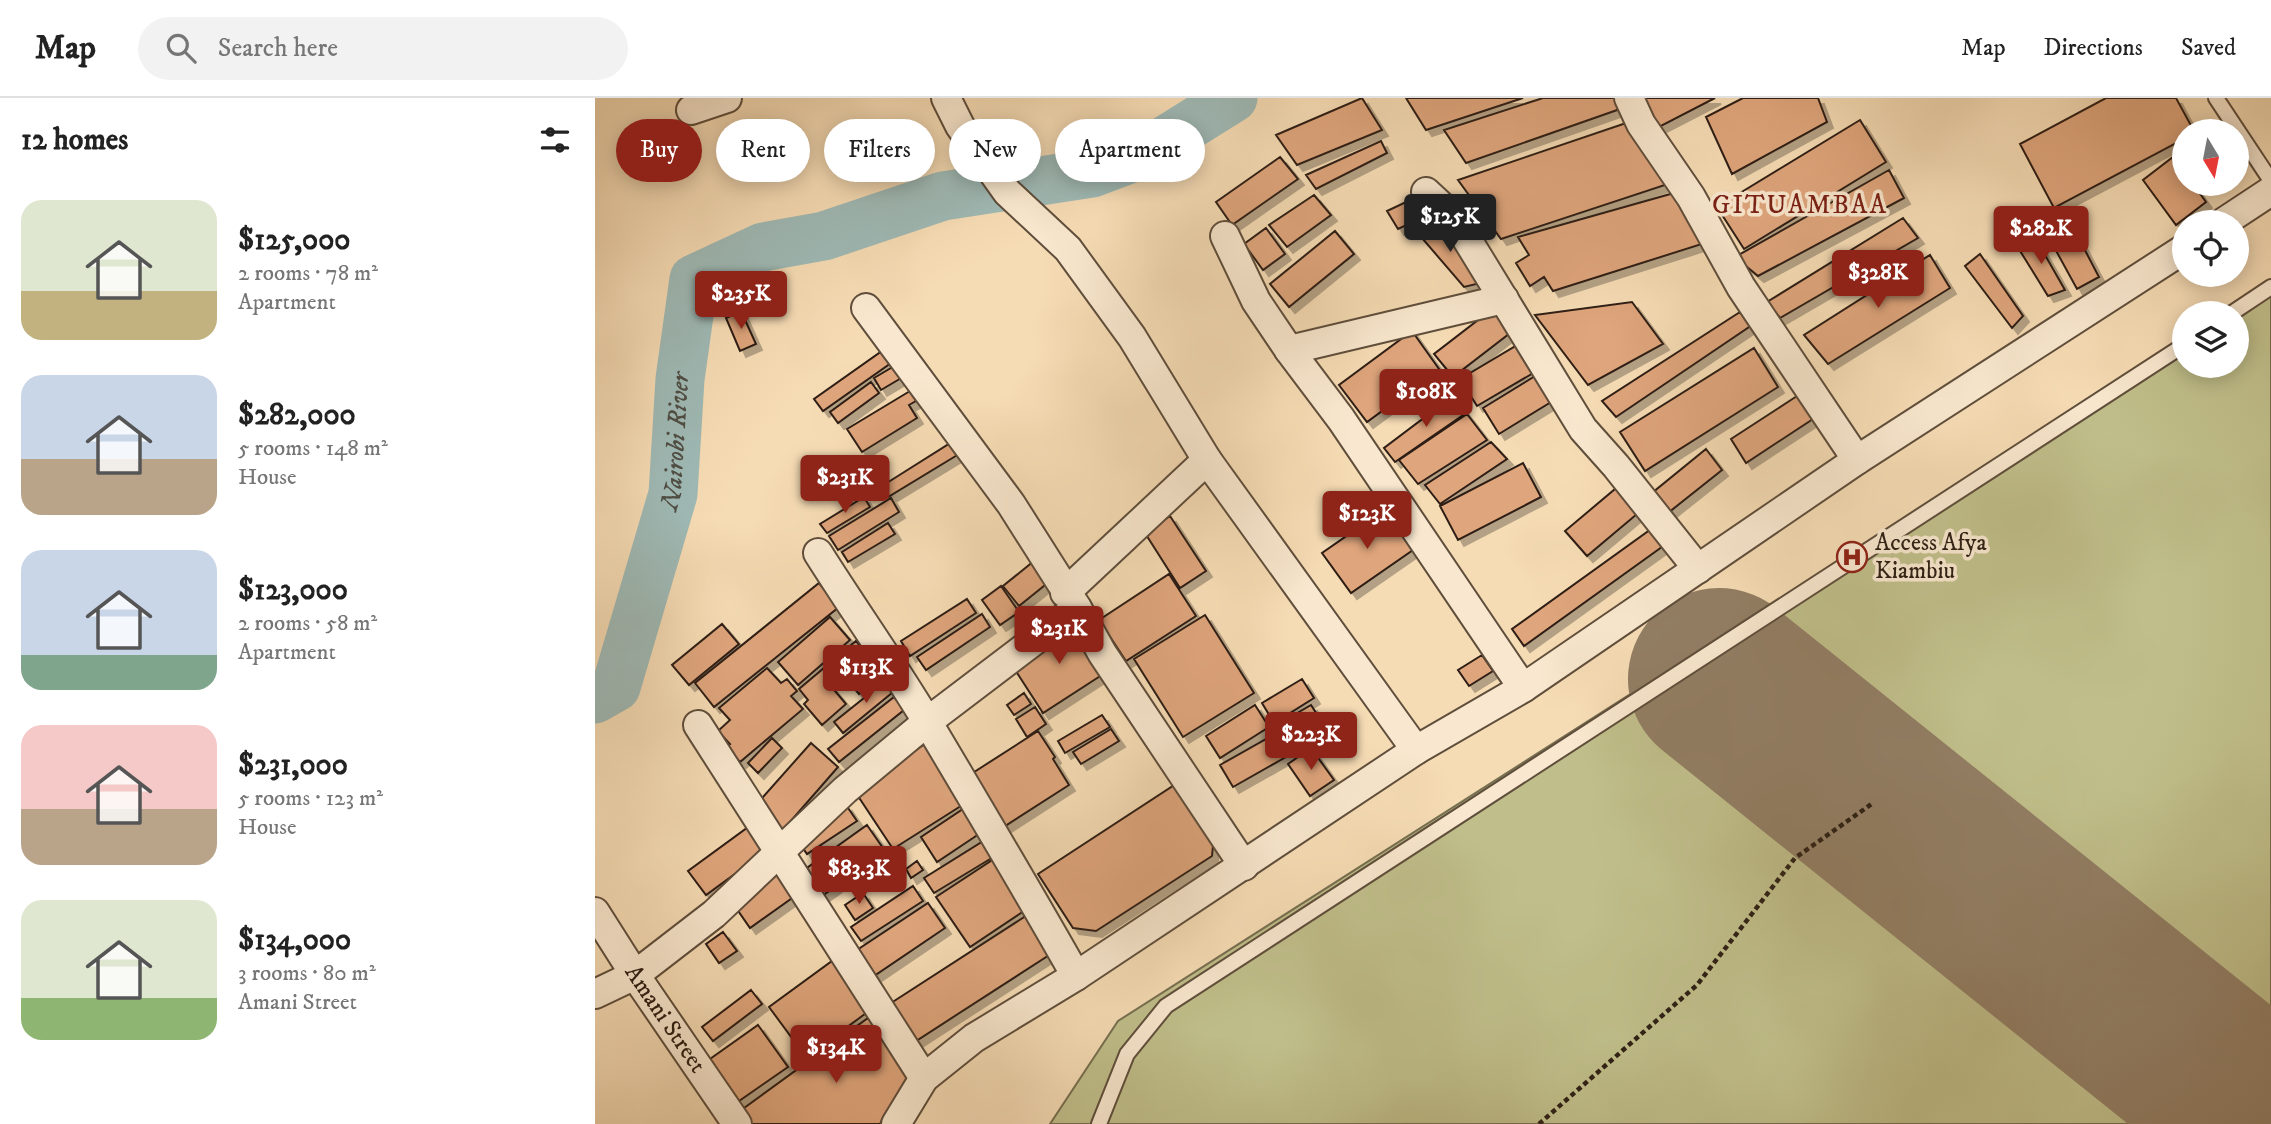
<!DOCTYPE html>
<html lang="en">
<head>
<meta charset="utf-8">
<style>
	body { margin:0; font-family:"IM FELL DW Pica",serif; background:#f2f2f2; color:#222; height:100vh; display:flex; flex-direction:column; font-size:26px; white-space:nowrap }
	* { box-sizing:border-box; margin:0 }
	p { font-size:23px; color:#767676 }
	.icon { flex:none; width:38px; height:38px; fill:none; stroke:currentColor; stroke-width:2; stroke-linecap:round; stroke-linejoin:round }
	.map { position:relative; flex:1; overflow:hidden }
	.side { display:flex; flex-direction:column; background:#fff; width:595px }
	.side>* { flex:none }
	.banner { position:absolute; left:21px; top:21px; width:665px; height:63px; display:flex; gap:14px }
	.needle { width:46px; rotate:170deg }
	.controls { position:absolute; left:1577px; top:21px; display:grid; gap:14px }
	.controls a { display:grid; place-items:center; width:77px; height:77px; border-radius:50%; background:#fff; box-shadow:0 4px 18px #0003; font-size:35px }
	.price { position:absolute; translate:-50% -60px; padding:0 16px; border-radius:7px; background:#8f2418; color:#fff; font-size:23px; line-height:46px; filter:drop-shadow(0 2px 4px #0008) }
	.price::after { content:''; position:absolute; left:50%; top:42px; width:21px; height:16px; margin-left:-10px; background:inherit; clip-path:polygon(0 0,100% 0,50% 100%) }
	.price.on { background:#222; color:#fff }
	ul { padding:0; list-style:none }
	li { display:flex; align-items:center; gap:21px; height:175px; padding:0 21px }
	li span { display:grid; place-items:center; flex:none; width:196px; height:140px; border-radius:21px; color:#555 }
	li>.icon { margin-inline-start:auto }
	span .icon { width:84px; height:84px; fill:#fffc; stroke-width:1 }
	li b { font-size:30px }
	h2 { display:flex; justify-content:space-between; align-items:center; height:84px; padding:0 21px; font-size:30px }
	.pill { padding:0 24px; border-radius:32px; background:#fff; box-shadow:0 4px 18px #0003; font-size:24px; line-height:63px }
	.pill.on { background:#8f2418; color:#fff }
	header { display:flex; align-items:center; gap:42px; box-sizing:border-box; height:98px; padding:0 35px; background:#fff; border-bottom:2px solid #e0e0e0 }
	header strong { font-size:33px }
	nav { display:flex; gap:38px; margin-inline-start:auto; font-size:24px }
	.search { width:490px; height:63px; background:#f2f2f2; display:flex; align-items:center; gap:18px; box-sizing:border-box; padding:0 24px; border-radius:38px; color:#767676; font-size:26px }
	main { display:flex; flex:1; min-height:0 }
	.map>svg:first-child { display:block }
</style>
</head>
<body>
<header>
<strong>Map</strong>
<div class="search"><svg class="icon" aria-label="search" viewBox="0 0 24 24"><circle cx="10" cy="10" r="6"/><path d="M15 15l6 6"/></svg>Search here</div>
<nav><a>Map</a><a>Directions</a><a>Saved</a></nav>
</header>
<main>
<section class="side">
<h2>12 homes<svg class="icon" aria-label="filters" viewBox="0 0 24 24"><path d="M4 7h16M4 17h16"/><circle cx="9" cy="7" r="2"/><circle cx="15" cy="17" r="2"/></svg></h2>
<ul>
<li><span style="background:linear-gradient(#dfe7d0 65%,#c2b280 0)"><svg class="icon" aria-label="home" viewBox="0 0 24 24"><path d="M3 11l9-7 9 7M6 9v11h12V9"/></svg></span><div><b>$125,000</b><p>2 rooms · 78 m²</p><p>Apartment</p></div></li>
<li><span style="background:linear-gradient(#c9d6e8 60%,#b9a48a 0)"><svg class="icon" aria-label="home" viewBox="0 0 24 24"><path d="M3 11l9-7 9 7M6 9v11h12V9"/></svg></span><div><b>$282,000</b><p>5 rooms · 148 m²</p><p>House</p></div></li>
<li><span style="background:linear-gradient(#c9d6e8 75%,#7fa58c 0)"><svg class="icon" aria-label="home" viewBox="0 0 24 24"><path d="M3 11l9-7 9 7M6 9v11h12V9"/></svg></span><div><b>$123,000</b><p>2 rooms · 58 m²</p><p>Apartment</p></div></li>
<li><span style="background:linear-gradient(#f6c9c9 60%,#b9a48a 0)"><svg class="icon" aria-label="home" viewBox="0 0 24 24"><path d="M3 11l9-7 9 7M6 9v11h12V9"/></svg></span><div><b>$231,000</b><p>5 rooms · 123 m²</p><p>House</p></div></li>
<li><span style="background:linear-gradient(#dfe7d0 70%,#8fb573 0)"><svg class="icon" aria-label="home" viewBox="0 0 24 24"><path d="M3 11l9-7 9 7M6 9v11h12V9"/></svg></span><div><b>$134,000</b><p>3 rooms · 80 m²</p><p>Amani Street</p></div></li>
</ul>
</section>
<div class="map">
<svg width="1676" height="1026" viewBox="0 0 1676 1026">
	<defs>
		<filter id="shadow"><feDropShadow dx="6" dy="6" stdDeviation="0" flood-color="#0004"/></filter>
	</defs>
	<rect width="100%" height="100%" fill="#f6dcb5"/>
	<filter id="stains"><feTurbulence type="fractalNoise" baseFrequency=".00286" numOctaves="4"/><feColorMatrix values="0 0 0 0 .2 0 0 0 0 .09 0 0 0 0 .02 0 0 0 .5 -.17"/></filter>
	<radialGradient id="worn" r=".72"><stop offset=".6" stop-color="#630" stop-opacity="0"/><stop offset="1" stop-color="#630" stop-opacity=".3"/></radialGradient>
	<path fill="#c0bf8b" stroke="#766f50" stroke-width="2" d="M1676 188V1026H455L523 923 1589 243V268H1642V215Z"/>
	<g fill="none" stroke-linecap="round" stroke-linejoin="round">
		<path stroke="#9fbab6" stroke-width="49" id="s1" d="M0 601 21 589 78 396 85 281 99 181 168 149 229 138 348 98 497 75 550 55 638 0"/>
		<path stroke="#927e64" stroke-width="182" d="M1124 581 1676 1024"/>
	</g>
	<path fill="#dfa57b" stroke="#2d1f14" stroke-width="2" filter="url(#shadow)" d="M767 0 787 32 702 67 681 37Z
		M811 0H928L831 32Z
		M948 0H1022L1025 11 871 65 849 32Z
		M1048 0H1120L1064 29Z
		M1148 0H1223L1232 24 1137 76 1111 19Z
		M1511 0H1581L1599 33H1589V41L1459 110 1425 46Z
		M1265 22 1291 64 1149 151 1122 109Z
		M1037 23 1070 87 906 141 863 82Z
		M786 43 792 55 721 91 711 77Z
		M685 59 703 81 637 127 621 104Z
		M1578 59 1589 73V86H1598L1611 104 1581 127 1548 82Z
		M1294 72 1309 100 1163 178 1140 159Z
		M1079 95 1110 145 958 193 949 179 935 188 921 165 934 157 923 139Z
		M828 96 838 115 803 131 792 113Z
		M719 97 736 117 692 149 674 127Z
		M1308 120 1323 140 1185 220 1172 204Z
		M844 122 890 184 869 189 821 133Z
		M671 130 690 156 668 172 649 146Z
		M740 133 759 156 694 209 675 186Z
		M1438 136 1470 192 1453 198 1422 148Z
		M1482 137 1504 179 1482 191 1459 149Z
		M1385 156 1428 218 1417 230 1370 168Z
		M1335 157 1355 190 1233 266 1209 237Z
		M1037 204 1068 246 993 287 940 217Z
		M900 209 919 232 858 279 839 256Z
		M146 213 161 246 145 253 131 220Z
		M1145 214 1157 227 1021 319 1007 303Z
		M817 233 844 271 772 324 744 287Z
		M924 246 940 274 882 308 865 281Z
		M1159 250 1183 289 1050 373 1025 334Z
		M287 253 296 265 228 313 219 301Z
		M301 267 308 279 286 292 279 280Z
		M945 275 961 301 904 336 888 310Z
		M276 284 284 295 243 325 235 314Z
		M315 293 321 303 314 307 322 320 267 354 252 331Z
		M858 298 871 315 800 364 789 350Z
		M1202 298 1218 321 1151 365 1136 341Z
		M872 316 892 342 823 386 804 362Z
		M357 344 364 356 293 399 287 388Z
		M896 344 912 361 845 406 830 387Z
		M1111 351 1127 372 1073 415 1057 395Z
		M928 365 946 399 863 442 845 408Z
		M1026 386 1048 411 992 458 970 433Z
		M269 399 275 409 232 435 225 426Z
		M296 400 304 414 243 452 234 438Z
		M789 412 818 452 756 495 727 455Z
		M575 418 611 473 585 490 550 435Z
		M293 425 300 436 253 464 247 454Z
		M1059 429 1071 446 929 548 917 531Z
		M439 463 455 483 424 508 408 488Z
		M574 476 601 518 531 563 504 522Z
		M224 485 244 509 119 609 100 585Z
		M406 488 424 514 405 527 387 502Z
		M372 501 381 515 315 558 306 543Z
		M387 516 395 529 331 572 322 559Z
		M610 517 659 595 588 639 539 561Z
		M235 519 255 542 203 587 183 564Z
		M480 522 513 573 448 615 415 564Z
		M127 526 144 546 94 587 77 567Z
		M261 543 288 575 264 596 247 576 235 587 251 606 227 627 209 606 213 602 204 591Z
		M887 557 898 573 874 588 863 572Z
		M172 570 186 585 192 581 202 593 196 598 208 611 145 664 131 649 135 646 123 633 135 622 124 610Z
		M294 580 303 590 248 635 239 624Z
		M707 581 719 600 679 625 667 605Z
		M429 595 436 606 419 617 412 607Z
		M299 599 309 612 244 664 233 651Z
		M660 607 674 629 625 660 611 638Z
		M716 607 732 632 708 646 692 621Z
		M440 609 451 626 432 639 421 621Z
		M507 617 515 629 470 655 463 643Z
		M516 631 524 643 486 666 478 654Z
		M443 633 460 659 458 661 474 687 407 730 373 678Z
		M685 633 698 655 638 689 625 667Z
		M177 640 187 650 163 675 153 665Z
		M216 645 243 669 188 732 160 708Z
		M330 646 369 706 298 751 259 692Z
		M716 650 739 682 715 698 693 666Z
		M584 684 619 737 617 758 501 833 478 830 443 776Z
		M251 707 262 723 212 756 201 740Z
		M371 709 387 734 342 764 326 739Z
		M156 727 174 751 111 797 93 773Z
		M272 727 290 753 220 803 202 777Z
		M390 742 400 758 339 795 329 780Z
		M402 759 435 809 375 849 341 799Z
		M322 763 328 772 316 780 311 771Z
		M183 773 200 798 155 830 137 804Z
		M318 788 328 803 266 843 256 829Z
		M268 795 278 810 260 822 250 807Z
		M333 805 350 830 279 878 262 852Z
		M437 814 462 852 318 945 293 907Z
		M128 834 142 853 124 865 111 846Z
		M237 863 274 913 211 959 174 909Z
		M156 892 167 906 118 943 107 929Z
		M273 920 314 976 285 1026H154L145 1013Z
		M163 927 193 969 144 1003 115 961Z"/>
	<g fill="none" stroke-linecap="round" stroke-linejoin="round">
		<g stroke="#5f4e3c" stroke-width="18">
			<path id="lane" d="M1621 0 1676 83
				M1637 215 1676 189
				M504 1026 532 956 571 908 1589 247"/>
		</g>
		<g stroke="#5f4e3c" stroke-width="32">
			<g id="street">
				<path d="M351 0 365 28 412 94 473 151 537 239 612 362 821 652"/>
				<path d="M1034 0 1046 26 1096 99 1146 189 1262 362"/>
				<path d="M96 12 132 0"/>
				<path d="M831 94 859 120 988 331 1021 368 1103 471"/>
				<path d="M1629 124 1676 93"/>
				<path d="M630 138 661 203 694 252 746 321 928 590"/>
				<path d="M271 210 416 406 482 510 507 555 649 768"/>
				<path d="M694 252 909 201"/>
				<path d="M223 455C259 512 298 567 333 625 383 709 433 793 481 878"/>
				<path d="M470 495 612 362"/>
				<path d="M103 627 329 980"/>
				<path id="s2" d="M0 814 40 877 142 1026"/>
				<path d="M0 896 40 877 119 816 250 692 332 624 482 510"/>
				<path d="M301 1026 329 980 379 940 481 878 821 652 928 590 1262 362 1589 151"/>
			</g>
		</g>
		<path stroke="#2d1f14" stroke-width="4.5" stroke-dasharray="5 3.5" stroke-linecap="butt" d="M944 1026 1102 887 1200 760 1278 705"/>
		<use href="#lane" stroke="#f9e8cf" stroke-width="14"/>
		<use href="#street" stroke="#f9e8cf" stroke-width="28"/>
	</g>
	<defs>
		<g id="hospital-ring" transform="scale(1.575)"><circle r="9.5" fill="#f9e8cf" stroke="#8f2418" stroke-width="1.5"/><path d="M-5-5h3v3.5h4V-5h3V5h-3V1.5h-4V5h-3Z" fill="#8f2418"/></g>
	</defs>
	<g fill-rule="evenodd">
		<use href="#hospital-ring" x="1257" y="459"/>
	</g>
	<g text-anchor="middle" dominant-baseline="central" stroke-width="7" stroke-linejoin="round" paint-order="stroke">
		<g font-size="24" fill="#2d1f14" stroke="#f9e8cf" text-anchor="start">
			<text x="1280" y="445">Access Afya<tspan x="1280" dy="28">Kiambiu</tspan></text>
		</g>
		<g font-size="24" fill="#2d1f14" stroke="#f9e8cf">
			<text stroke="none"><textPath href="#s2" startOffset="128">Amani Street</textPath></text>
		</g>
		<g font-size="26" letter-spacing="2" fill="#7a1f14" stroke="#f9e8cf">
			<text x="1205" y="107">GITUAMBAA</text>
		</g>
		<g font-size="26" font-style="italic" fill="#4f4e45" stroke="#f9e8cf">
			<text stroke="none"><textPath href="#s1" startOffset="278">Nairobi River</textPath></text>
		</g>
	</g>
	<rect width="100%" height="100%" filter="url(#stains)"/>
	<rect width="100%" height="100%" fill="url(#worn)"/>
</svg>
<div class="controls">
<a><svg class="needle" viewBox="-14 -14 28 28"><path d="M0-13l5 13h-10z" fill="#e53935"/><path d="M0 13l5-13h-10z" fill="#767676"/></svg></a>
<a><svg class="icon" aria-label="locate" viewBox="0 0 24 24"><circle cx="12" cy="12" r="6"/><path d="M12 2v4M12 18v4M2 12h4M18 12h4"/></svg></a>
<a><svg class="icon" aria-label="layers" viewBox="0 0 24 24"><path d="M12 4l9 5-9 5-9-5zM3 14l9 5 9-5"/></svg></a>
</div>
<b class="price on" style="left:855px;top:156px">$125K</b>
<b class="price" style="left:1446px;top:168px">$282K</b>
<b class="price" style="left:1283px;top:212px">$328K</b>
<b class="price" style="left:146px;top:233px">$235K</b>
<b class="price" style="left:831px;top:331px">$108K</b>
<b class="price" style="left:250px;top:417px">$231K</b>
<b class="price" style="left:772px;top:453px">$123K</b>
<b class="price" style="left:464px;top:568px">$231K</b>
<b class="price" style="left:271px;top:607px">$113K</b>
<b class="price" style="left:716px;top:674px">$223K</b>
<b class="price" style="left:264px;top:808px">$83.3K</b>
<b class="price" style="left:241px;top:987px">$134K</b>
<div class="banner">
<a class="pill on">Buy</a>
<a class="pill">Rent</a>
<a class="pill">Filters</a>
<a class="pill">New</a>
<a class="pill">Apartment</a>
</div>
</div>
</main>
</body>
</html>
